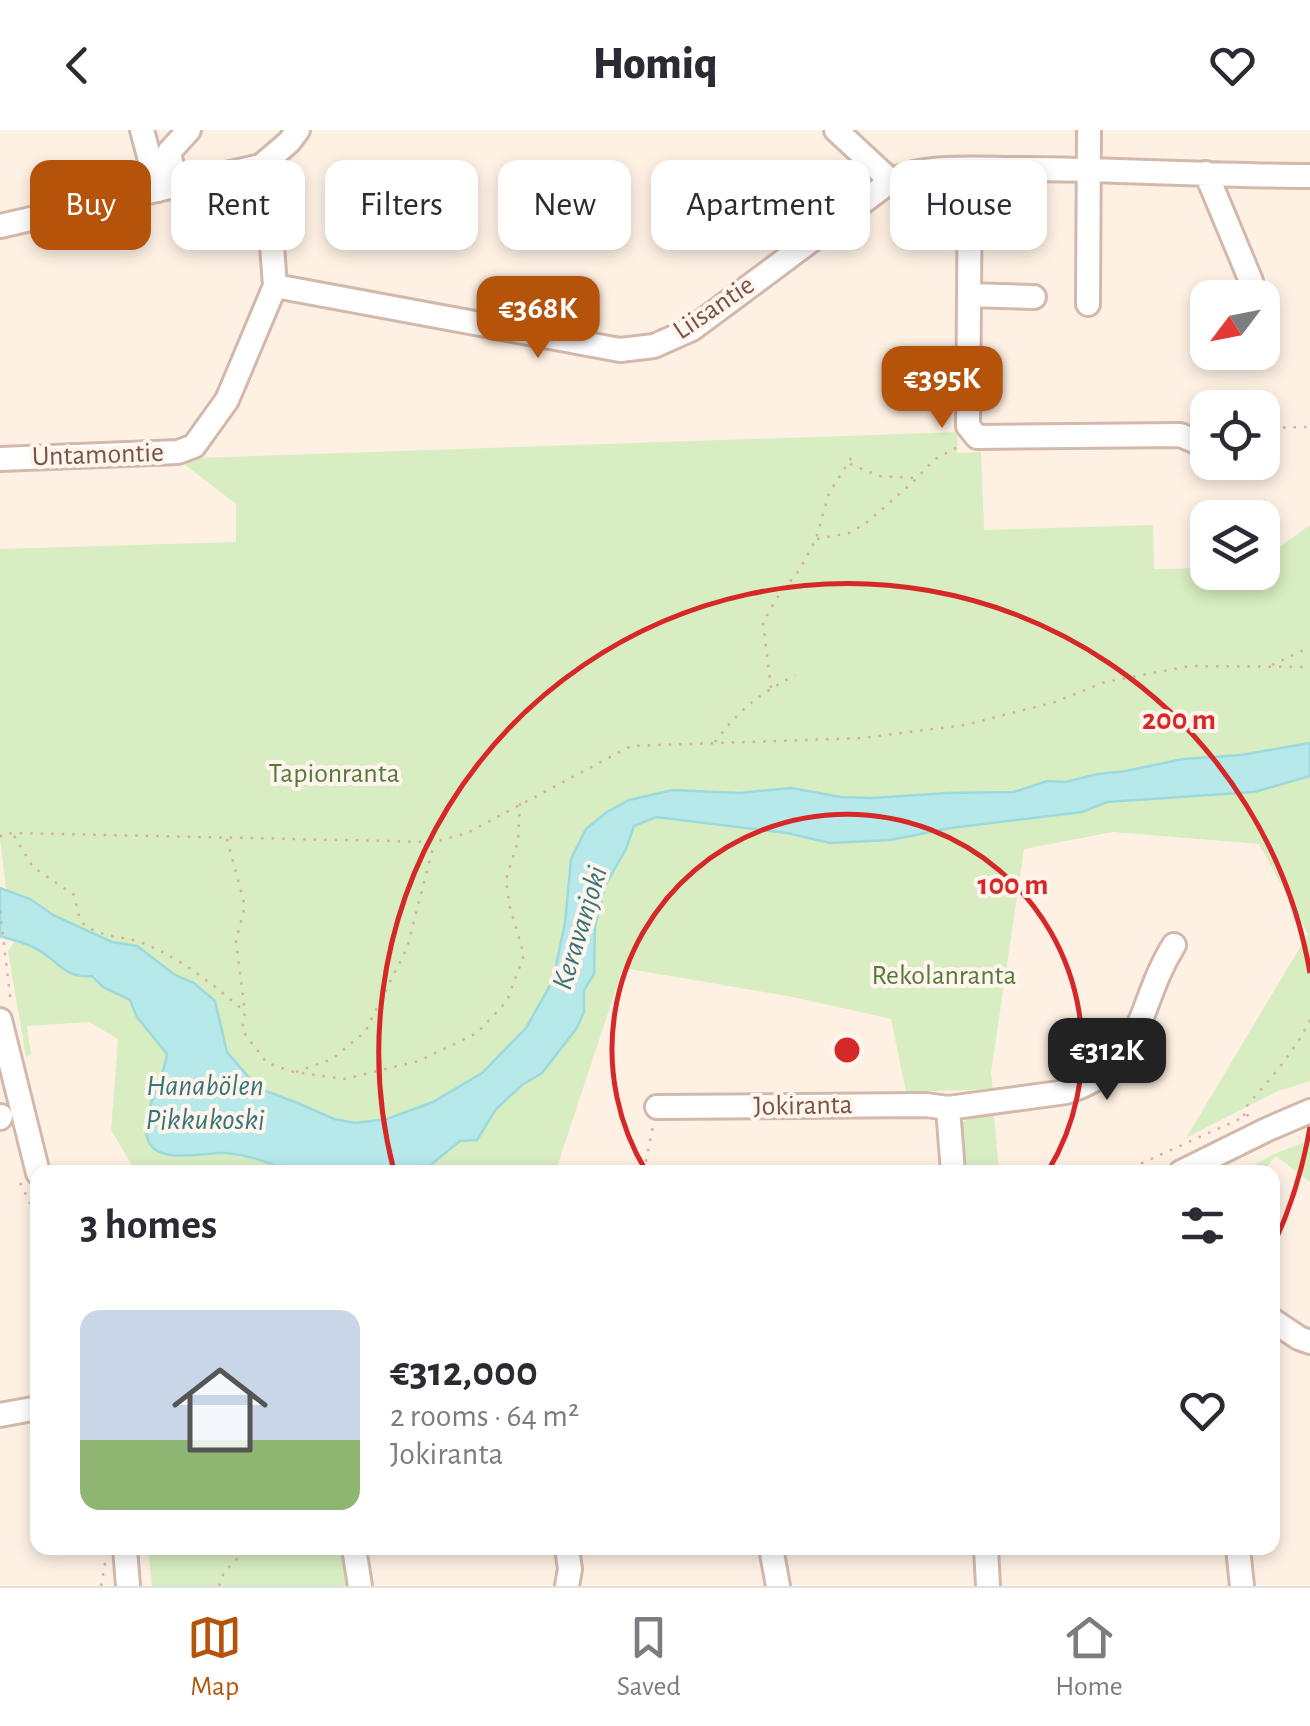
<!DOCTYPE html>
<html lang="en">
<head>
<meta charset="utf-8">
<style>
	body { margin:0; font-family:"Alegreya Sans",sans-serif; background:#f2f2f3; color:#2b2b33; height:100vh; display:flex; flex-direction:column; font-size:38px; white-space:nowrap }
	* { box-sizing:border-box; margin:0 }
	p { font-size:32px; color:#7c7c81 }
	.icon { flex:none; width:55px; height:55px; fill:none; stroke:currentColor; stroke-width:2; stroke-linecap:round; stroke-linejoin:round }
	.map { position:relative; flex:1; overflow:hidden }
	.panel { position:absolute; left:30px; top:1035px; width:1250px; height:390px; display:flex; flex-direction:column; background:#fff; border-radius:20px; box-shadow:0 5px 15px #0003 }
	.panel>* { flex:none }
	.top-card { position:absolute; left:30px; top:30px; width:1250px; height:90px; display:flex; gap:20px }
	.needle { width:65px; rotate:238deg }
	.tools { position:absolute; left:1190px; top:150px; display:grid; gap:20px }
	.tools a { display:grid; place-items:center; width:90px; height:90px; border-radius:20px; background:#fff; box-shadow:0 5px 15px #0003; font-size:50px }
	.price { position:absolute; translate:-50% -85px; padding:0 22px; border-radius:20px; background:#b45309; color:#fff; font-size:32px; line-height:65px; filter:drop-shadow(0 2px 5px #0008) }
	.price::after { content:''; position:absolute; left:50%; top:60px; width:30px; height:22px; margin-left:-15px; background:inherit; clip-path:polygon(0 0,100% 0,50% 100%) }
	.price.on { background:#222; color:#fff }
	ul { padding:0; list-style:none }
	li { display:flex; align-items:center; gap:30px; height:250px; padding:0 50px }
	li span { display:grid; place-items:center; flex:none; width:280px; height:200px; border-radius:20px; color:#555 }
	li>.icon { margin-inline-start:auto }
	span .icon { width:120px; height:120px; fill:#fffc; stroke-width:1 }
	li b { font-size:42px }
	h2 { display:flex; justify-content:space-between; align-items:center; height:120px; padding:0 50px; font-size:42px }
	.tag { padding:0 35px; border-radius:20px; background:#fff; box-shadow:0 5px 15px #0003; font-size:35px; line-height:90px }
	.tag.on { background:#b45309; color:#fff }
	header { display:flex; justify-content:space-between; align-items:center; height:130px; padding:0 50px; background:#fff; font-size:45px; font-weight:800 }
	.tab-bar { display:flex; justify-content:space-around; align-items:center; height:140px; border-top:2px solid #e1e1e2; background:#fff; font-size:28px; color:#7c7c81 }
	.tab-bar a { display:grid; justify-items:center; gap:5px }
	.tab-bar .on { color:#b45309 }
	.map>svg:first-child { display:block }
</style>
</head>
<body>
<header><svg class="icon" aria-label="back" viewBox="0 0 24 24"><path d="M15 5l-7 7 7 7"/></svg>Homiq<svg class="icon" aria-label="heart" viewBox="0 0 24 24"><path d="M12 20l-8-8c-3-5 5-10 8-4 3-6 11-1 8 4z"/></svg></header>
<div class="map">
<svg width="1310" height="1456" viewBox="0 0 1310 1456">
	<rect width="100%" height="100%" fill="#fef1e4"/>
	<path fill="#d8edc1" d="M958 302 957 323 981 322 984 400 1153 395 1154 439 1207 438 1208 442H1262L1263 429 1310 395V613L1241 625 1183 629 1126 641 1098 644 1065 652 1047 651 1014 662 896 668 841 667 791 658 629 670 569 762 565 793 553 850 526 898 482 943 433 972 387 989 355 993 334 989 300 974 258 958 227 922 215 871 194 853 175 845 137 817 112 812 53 785 30 769 6 759 0 709V419L236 412V374L185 335 196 328Z
		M1310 646V951L1276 962 1186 1008 1308 804 1259 714 1113 702 1024 719 991 943 993 959 906 962 891 889 793 867 623 838 557 1037 544 1042H422L460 1011 478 1010 496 979 522 955 542 943 584 882V860L594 844 595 796 605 756 626 719 634 697 656 687 787 703 830 713 890 710 951 698 1082 682 1107 672 1254 662Z
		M15 811C24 814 32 816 39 821 57 833 69 849 92 846L103 857 130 869 138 887 167 924C164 949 145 978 146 1000 149 1040 202 1021 227 1023 247 1025 270 1032 287 1042H136L111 1000 118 909 89 892 27 896 31 924 26 927 8 821Z
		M994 985 999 1042H961L958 1001 967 988Z
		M1310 1010V1052L1276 1026 1262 1042H1242L1274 1024Z
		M148 1418H344L351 1456H152Z"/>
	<path fill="#b7e8ea" stroke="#9cdadc" stroke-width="2.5" d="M1310 613V646L1254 662 1107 672 1082 682 951 698 890 710 830 713 787 703 656 687 634 696 626 719 605 756 595 796 594 844 584 860V882L576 899 542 943 522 955 496 979 477 1010 460 1011 422 1042H287C270 1032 247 1025 227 1023 202 1021 148 1040 146 1000 145 976 164 949 167 924L137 887 130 870 103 857 92 846C63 849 56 827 33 817 23 812 11 810 0 806V758L30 769 53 785 112 812 137 816 175 845 194 853 215 871 227 922 258 958 300 974 334 989 355 993 387 989 433 972 482 943 526 898 553 850 565 793 571 729 586 699 607 682 629 670 673 660 739 663 791 658 841 667 871 668 948 663 1014 662 1047 651 1065 652 1098 644 1126 641 1183 629 1241 625Z"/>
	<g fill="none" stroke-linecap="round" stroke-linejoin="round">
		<g stroke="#d3b9ac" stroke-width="28">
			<path id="minor" d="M142 0 158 60
				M836 0 891 51C925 34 980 39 1019 39 1116 39 1213 46 1310 46
				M261 36 268 61 275 156 620 220 654 216 692 199 891 51
				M970 39 968 296 977 307 1180 305 1197 312
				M1206 43 1251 151
				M176 55 169 22 189 0
				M0 96 261 36 289 12 298 0
				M969 165 1034 167
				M1088 174 1089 0
				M0 329 178 322 194 316 227 270 275 156
				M0 890 38 1043
				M657 977 926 975 948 978
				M0 988 1 986
				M953 1042 948 978 1066 962C1146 937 1136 875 1174 815
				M1181 1042 1266 1000 1310 981
				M1272 1190 1299 1208 1310 1212
				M0 1285 38 1278
				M125 1418 128 1456
				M354 1418 360 1456
				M567 1418 570 1439 567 1456
				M771 1418 778 1456
				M986 1418 988 1456
				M1238 1418 1242 1456"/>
		</g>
		<path stroke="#dbad9c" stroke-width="2.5" stroke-dasharray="2.5 8" stroke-linecap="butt" d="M1262 298 1310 297
			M850 334 879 346 915 348
			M817 409 849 403 866 393 912 353 935 329 958 317
			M1272 535 1310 517
			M771 558 763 492 777 468 800 439 816 409 829 363 853 325
			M715 612C740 578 759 565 795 545
			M14 706 33 737 74 765C77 774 77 789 85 795 101 808 127 806 145 814 182 829 214 855 244 881
			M0 707 3 704 13 703 435 712 467 703 631 616 862 608 965 595 1055 572 1105 552 1190 536 1310 537
			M227 709 245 776 236 811 245 882 242 900 267 933 294 942 344 949 419 931 477 903 507 871 524 825 509 774 506 749 518 711 520 673
			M0 781 11 874
			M296 942 332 929 365 902 407 818 434 714
			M1244 986 1245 978C1269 950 1294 923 1310 890
			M644 1042 653 995
			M1122 1042 1253 983
			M20 1053 38 1089
			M101 1456 105 1436 103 1418
			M219 1456 224 1442 248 1418"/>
		<use href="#minor" stroke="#fff" stroke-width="22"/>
	</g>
	<g fill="none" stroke="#d62828" stroke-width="5">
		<path d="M646 1041A235 235 0 1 1 1048 1041"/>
		<path d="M1310 997A469 469 0 0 1 1274 1114M394 1041A469 469 0 1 1 1310 843"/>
	</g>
	<g text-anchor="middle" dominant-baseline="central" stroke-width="8" stroke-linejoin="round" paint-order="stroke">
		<g font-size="28" fill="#795347" stroke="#fff5ec">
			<text transform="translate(714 178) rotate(-34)">Liisantie</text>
			<text transform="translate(98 325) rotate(-2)">Untamontie</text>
			<text transform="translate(803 976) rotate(-1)">Jokiranta</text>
		</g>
		<g font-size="28" fill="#557a3c" stroke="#fff5ec">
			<text x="334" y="644">Tapionranta</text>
			<text x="944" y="846">Rekolanranta</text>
		</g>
		<g font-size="30" font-style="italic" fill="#377579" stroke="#fff5ec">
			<text transform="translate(580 798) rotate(-73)">Keravanjoki</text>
			<text x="205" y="956">Hanabölen<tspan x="205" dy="34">Pikkukoski</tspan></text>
		</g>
	</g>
	<circle cx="847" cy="920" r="15" fill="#d62828" stroke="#fff5ec" stroke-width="5"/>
	<g font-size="30" text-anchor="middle" font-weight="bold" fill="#d62828" stroke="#fff5ec" stroke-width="8" stroke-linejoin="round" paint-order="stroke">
		<text x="1179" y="599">200 m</text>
		<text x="1013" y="764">100 m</text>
	</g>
</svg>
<div class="tools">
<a><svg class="needle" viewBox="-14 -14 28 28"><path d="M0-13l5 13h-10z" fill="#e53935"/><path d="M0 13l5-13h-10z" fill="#7c7c81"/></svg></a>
<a><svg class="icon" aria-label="locate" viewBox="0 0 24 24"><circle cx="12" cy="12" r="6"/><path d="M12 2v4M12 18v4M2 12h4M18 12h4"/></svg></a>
<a><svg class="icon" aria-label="layers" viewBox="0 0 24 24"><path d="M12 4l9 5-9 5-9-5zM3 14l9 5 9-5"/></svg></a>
</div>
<b class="price" style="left:538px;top:231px">€368K</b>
<b class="price" style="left:942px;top:301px">€395K</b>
<b class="price on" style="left:1107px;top:973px">€312K</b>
<div class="top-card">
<a class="tag on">Buy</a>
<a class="tag">Rent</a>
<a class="tag">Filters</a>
<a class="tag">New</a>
<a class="tag">Apartment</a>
<a class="tag">House</a>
</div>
<section class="panel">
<h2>3 homes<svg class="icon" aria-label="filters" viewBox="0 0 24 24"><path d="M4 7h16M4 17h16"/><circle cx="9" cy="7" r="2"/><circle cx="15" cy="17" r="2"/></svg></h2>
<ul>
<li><span style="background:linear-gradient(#c9d6e8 65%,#8fb573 0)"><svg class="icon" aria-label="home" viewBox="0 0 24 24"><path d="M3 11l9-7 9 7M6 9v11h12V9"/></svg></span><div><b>€312,000</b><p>2 rooms · 64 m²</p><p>Jokiranta</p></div><svg class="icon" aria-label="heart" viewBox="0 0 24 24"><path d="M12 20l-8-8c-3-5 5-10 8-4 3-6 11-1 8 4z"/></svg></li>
</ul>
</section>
</div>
<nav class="tab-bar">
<a class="on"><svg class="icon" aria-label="map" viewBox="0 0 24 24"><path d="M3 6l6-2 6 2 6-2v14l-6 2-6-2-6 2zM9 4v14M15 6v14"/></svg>Map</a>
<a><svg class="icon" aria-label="saved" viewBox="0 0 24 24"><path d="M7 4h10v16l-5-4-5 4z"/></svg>Saved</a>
<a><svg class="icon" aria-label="home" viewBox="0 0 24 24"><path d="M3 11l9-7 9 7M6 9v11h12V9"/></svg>Home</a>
</nav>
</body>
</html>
